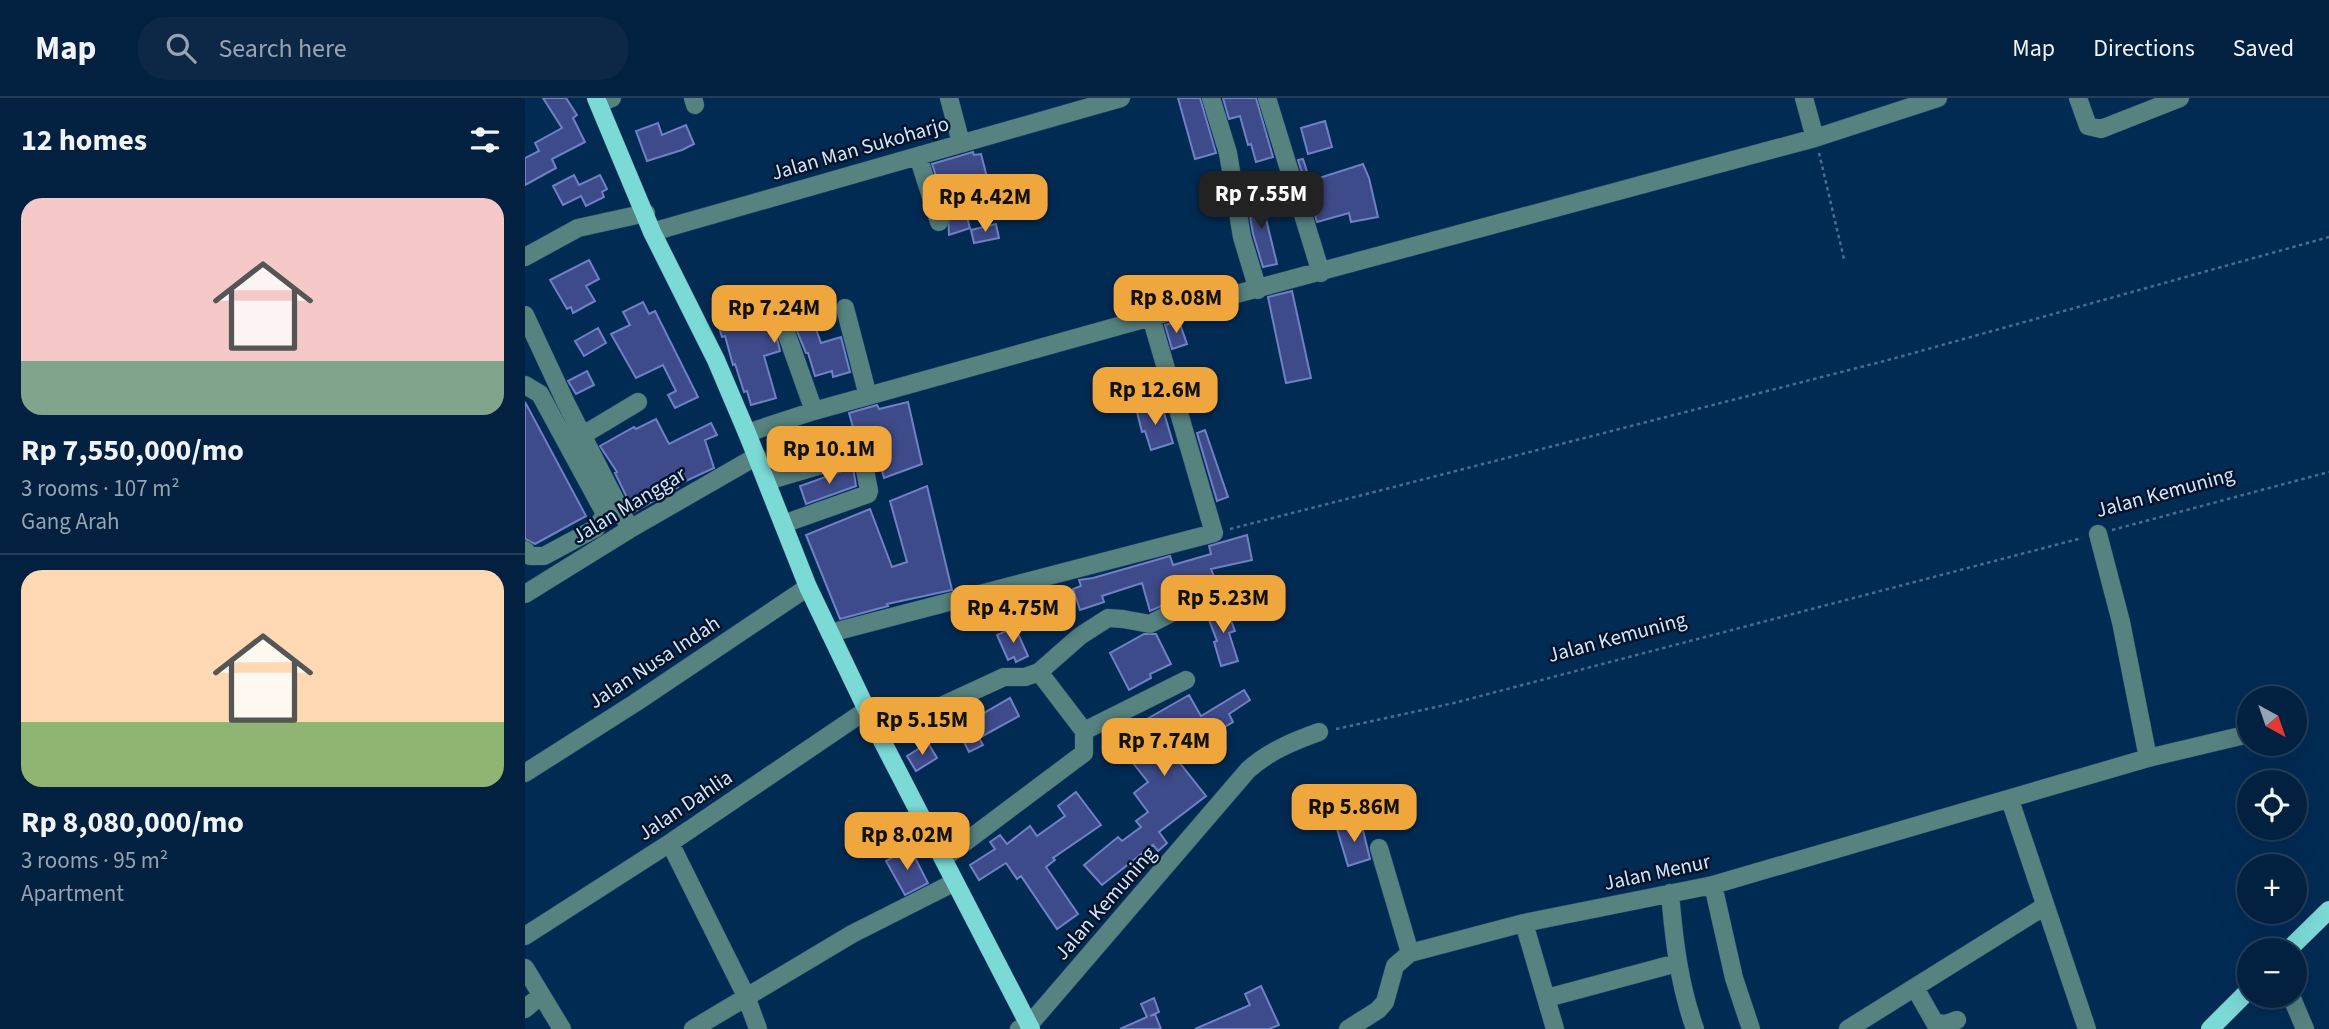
<!DOCTYPE html>
<html lang="en">
<head>
<meta charset="utf-8">
<style>
	body { margin:0; font-family:"Source Sans 3",sans-serif; background:#0c2846; color:#f1f3f6; height:100vh; display:flex; flex-direction:column; font-size:26px; white-space:nowrap }
	* { box-sizing:border-box; margin:0 }
	p { font-size:23px; color:#96a3b0 }
	.icon { flex:none; width:38px; height:38px; fill:none; stroke:currentColor; stroke-width:2; stroke-linecap:round; stroke-linejoin:round }
	.map { position:relative; flex:1; overflow:hidden }
	.details { display:flex; flex-direction:column; background:#02203f; width:525px }
	.details>* { flex:none }
	.needle { width:46px; rotate:140deg }
	.buttons { position:absolute; left:1712px; top:588px; display:grid; gap:14px }
	.buttons a { display:grid; place-items:center; width:70px; height:70px; border-radius:50%; background:#02203f; box-shadow:0 7px 28px #0002,0 0 0 2px #233e59; font-size:35px }
	.price { position:absolute; translate:-50% -60px; padding:0 16px; border-radius:14px; background:#efa73d; color:#111; font-size:23px; line-height:46px; filter:drop-shadow(0 2px 4px #0008) }
	.price::after { content:''; position:absolute; left:50%; top:42px; width:21px; height:16px; margin-left:-10px; background:inherit; clip-path:polygon(0 0,100% 0,50% 100%) }
	.price.on { background:#222; color:#fff }
	ul { padding:0; list-style:none }
	li { display:grid; align-content:center; gap:14px; height:371px; padding:0 21px }
	li+li { border-top:2px solid #233e59 }
	li span { display:grid; place-items:center; height:217px; border-radius:21px; color:#555 }
	li>.icon { margin-inline-start:auto }
	span .icon { width:126px; height:126px; fill:#fffc; stroke-width:1 }
	li b { font-size:30px }
	h2 { display:flex; justify-content:space-between; align-items:center; height:84px; padding:0 21px; font-size:30px }
	header { display:flex; align-items:center; gap:42px; box-sizing:border-box; height:98px; padding:0 35px; background:#02203f; border-bottom:2px solid #233e59 }
	header strong { font-size:33px }
	nav { display:flex; gap:38px; margin-inline-start:auto; font-size:24px }
	.search { width:490px; height:63px; background:#0c2846; display:flex; align-items:center; gap:18px; box-sizing:border-box; padding:0 24px; border-radius:28px; color:#96a3b0; font-size:26px }
	main { display:flex; flex:1; min-height:0 }
	.map>svg:first-child { display:block }
</style>
</head>
<body>
<header>
<strong>Map</strong>
<div class="search"><svg class="icon" aria-label="search" viewBox="0 0 24 24"><circle cx="10" cy="10" r="6"/><path d="M15 15l6 6"/></svg>Search here</div>
<nav><a>Map</a><a>Directions</a><a>Saved</a></nav>
</header>
<main>
<section class="details">
<h2>12 homes<svg class="icon" aria-label="filters" viewBox="0 0 24 24"><path d="M4 7h16M4 17h16"/><circle cx="9" cy="7" r="2"/><circle cx="15" cy="17" r="2"/></svg></h2>
<ul>
<li><span style="background:linear-gradient(#f6c9c9 75%,#7fa58c 0)"><svg class="icon" aria-label="home" viewBox="0 0 24 24"><path d="M3 11l9-7 9 7M6 9v11h12V9"/></svg></span><div><b>Rp 7,550,000/mo</b><p>3 rooms · 107 m²</p><p>Gang Arah</p></div></li>
<li><span style="background:linear-gradient(#ffd9b3 70%,#8fb573 0)"><svg class="icon" aria-label="home" viewBox="0 0 24 24"><path d="M3 11l9-7 9 7M6 9v11h12V9"/></svg></span><div><b>Rp 8,080,000/mo</b><p>3 rooms · 95 m²</p><p>Apartment</p></div></li>
</ul>
</section>
<div class="map">
<svg width="1804" height="931" viewBox="0 0 1804 931">
	<rect width="100%" height="100%" fill="#022b54"/>
	<path fill="#3e4b8a" stroke="#6f80c5" stroke-width="2" d="M18 0H41L52 17 48 20 60 44 27 61 31 70 0 87V60L14 53 10 45 37 30Z
		M653 0H675L691 55 670 61Z
		M698 0H731L748 59 731 64 726 46 723 47 715 18 704 21Z
		M800 23 807 49 783 56 776 30Z
		M133 25 137 37 161 27 169 46 157 52 122 63 111 33Z
		M448 54 449 57 456 56 463 83 447 87 445 81 415 90 407 66Z
		M778 61 785 83 838 66 844 80 853 119 826 124 824 115 792 124 773 62Z
		M49 77 54 87 75 77 82 91 77 94 79 99 61 108 56 98 38 107 28 88Z
		M735 96 752 166 738 169 728 136 722 100Z
		M439 109 445 130 424 137 423 115Z
		M471 126 474 140 449 145 446 132Z
		M64 162 74 181 61 188 70 203 48 215 46 209 42 211 25 182Z
		M767 193 786 280 761 285 743 199Z
		M248 195 255 220 284 211 296 245 316 239 325 274 308 279 307 273 290 278 283 255H281L272 233 269 228 259 226 253 230 251 236 255 253 239 258 251 300 226 307 222 293 219 294 210 266 208 267 200 238 197 239 191 220 230 207 228 201Z
		M118 204 124 216 130 213 173 299 150 310 143 297 151 293 138 267 111 280 86 236 105 227 98 214Z
		M654 223 662 246 647 251 640 227Z
		M73 230 81 245 59 258 50 243Z
		M62 273 69 287 51 296 43 283Z
		M0 304 61 418 10 446 0 441Z
		M383 304 397 366 359 380 347 335 331 340 324 315 352 307 354 311Z
		M637 308 648 345 626 352 620 333 617 334 612 314Z
		M131 321 144 346 186 325 192 337 180 342 189 370 152 387 153 389 109 414 90 375 92 374 75 348 109 329 111 331Z
		M680 332 703 399 692 403 672 335Z
		M328 369 331 388 281 406 275 388Z
		M402 388 427 492 362 506 363 508 315 521 281 437 345 411 367 469 382 464 365 403Z
		M722 437 727 462 686 471 690 481 672 487 676 502 657 508 648 503 625 513 617 485 577 498 579 504 555 512 548 491 556 488 554 482 568 480 645 458 648 467 686 456 684 448Z
		M700 507 710 533 704 535 713 563 696 568 689 544 692 543 681 514Z
		M490 529 503 558 491 564 489 559 483 562 472 537Z
		M619 536H631L646 566 625 576 626 580 604 592 585 555Z
		M719 592 725 602 704 616 708 624 691 634 690 632 650 659 681 698 634 734 642 745 633 753 628 747 577 787 559 767 593 739 597 743 616 729 611 723 623 714 609 695 623 684 608 665 624 652 608 629 664 597 676 618Z
		M485 600 494 618 454 640 458 647 444 654 430 626 443 619 445 623Z
		M403 645 412 660 391 673 382 658Z
		M551 694 576 727 528 760 530 762 521 769 553 816 532 831 496 778 492 781 481 765 454 782 445 767 470 751 465 744 475 737 482 746 505 728 512 738 540 718 533 708Z
		M836 724 845 761 823 768 812 731Z
		M385 750 403 785 380 797 361 763Z
		M736 888 754 927 744 931H670L725 907 720 896Z
		M629 900 634 914 625 918 630 916 636 931H595L622 919 616 906Z"/>
	<g fill="none" stroke-linecap="round" stroke-linejoin="round">
		<g stroke="#20456b" stroke-width="19">
			<path id="minor" d="M168 0 170 7
				M424 0 436 45
				M686 0 703 55 717 139 733 192
				M742 0 796 175
				M1279 0 1290 40
				M1553 0 1563 28 1576 31 1655 0
				M74 5 87 0
				M393 58 414 124
				M127 134 596 0
				M0 159 53 130 121 115
				M320 210 343 298
				M0 217 41 305 105 431
				M262 237 289 313
				M0 287 15 296 78 412 79 418 71 430 19 458H5L0 452
				M222 335 289 313 626 219 1290 40 1413 0
				M58 337 113 304
				M242 383 330 357H335L338 361 344 393 343 396 258 426
				M1573 436 1596 524 1623 660
				M0 496 105 431 232 358
				M305 535 689 435 626 219
				M352 633 399 616 479 579H500L514 574 555 538 583 520 598 521 625 526 648 514
				M559 633 661 582
				M0 675 110 605 283 489
				M1485 702 1562 931
				M145 745 221 898 233 931
				M854 750 885 855
				M419 760 559 655V633L514 574
				M1188 787 1209 880 1226 931
				M1145 795C1149 842 1154 886 1170 931
				M999 825 1030 931
				M0 838 145 745 343 611
				M0 870 37 931
				M1390 890 1410 925 1421 926 1432 922
				M1766 898 1780 931
				M1022 900 1152 865
				M0 911 15 898
				M168 931 327 836 430 784
				M494 931 504 927 723 672C744 653 769 643 794 634
				M823 931 853 912 860 904 870 868 885 855 999 825 1188 787 1623 660 1724 636
				M1323 931 1520 808"/>
		</g>
		<g stroke="#20456b" stroke-width="19">
			<path id="major" d="M71 0 127 134 191 262 222 335 283 489 352 633 506 931
				M1763 852 1804 812
				M1685 931 1724 892"/>
		</g>
		<path stroke="#4b6c8d" stroke-width="2.5" stroke-dasharray="3.5 3.5" stroke-linecap="butt" d="M1294 55 1319 161
			M705 431 1367 261 1804 139
			M1587 432 1804 374
			M811 631 929 605 1557 440"/>
		<use href="#minor" stroke="#568280" stroke-width="18"/>
		<use href="#major" stroke="#7bd9d6" stroke-width="18"/>
	</g>
	<g text-anchor="middle" dominant-baseline="central" stroke-width="5" stroke-linejoin="round" paint-order="stroke">
		<g font-size="21" fill="#d5e5f8" stroke="#01142b">
			<text transform="translate(335 50) rotate(-16)">Jalan Man Sukoharjo</text>
			<text transform="translate(1640 394) rotate(-15)">Jalan Kemuning</text>
			<text transform="translate(104 407) rotate(-31)">Jalan Manggar</text>
			<text transform="translate(1092 539) rotate(-15)">Jalan Kemuning</text>
			<text transform="translate(129 564) rotate(-33)">Jalan Nusa Indah</text>
			<text transform="translate(160 707) rotate(-34)">Jalan Dahlia</text>
			<text transform="translate(1132 774) rotate(-12)">Jalan Menur</text>
			<text transform="translate(580 805) rotate(-49)">Jalan Kemuning</text>
		</g>
	</g>
</svg>
<div class="buttons">
<a><svg class="needle" viewBox="-14 -14 28 28"><path d="M0-13l5 13h-10z" fill="#e53935"/><path d="M0 13l5-13h-10z" fill="#96a3b0"/></svg></a>
<a><svg class="icon" aria-label="locate" viewBox="0 0 24 24"><circle cx="12" cy="12" r="6"/><path d="M12 2v4M12 18v4M2 12h4M18 12h4"/></svg></a>
<a>+</a>
<a>−</a>
</div>
<b class="price on" style="left:736px;top:133px">Rp 7.55M</b>
<b class="price" style="left:460px;top:136px">Rp 4.42M</b>
<b class="price" style="left:651px;top:237px">Rp 8.08M</b>
<b class="price" style="left:249px;top:247px">Rp 7.24M</b>
<b class="price" style="left:630px;top:329px">Rp 12.6M</b>
<b class="price" style="left:304px;top:388px">Rp 10.1M</b>
<b class="price" style="left:698px;top:537px">Rp 5.23M</b>
<b class="price" style="left:488px;top:547px">Rp 4.75M</b>
<b class="price" style="left:397px;top:659px">Rp 5.15M</b>
<b class="price" style="left:639px;top:680px">Rp 7.74M</b>
<b class="price" style="left:829px;top:746px">Rp 5.86M</b>
<b class="price" style="left:382px;top:774px">Rp 8.02M</b>
</div>
</main>
</body>
</html>
